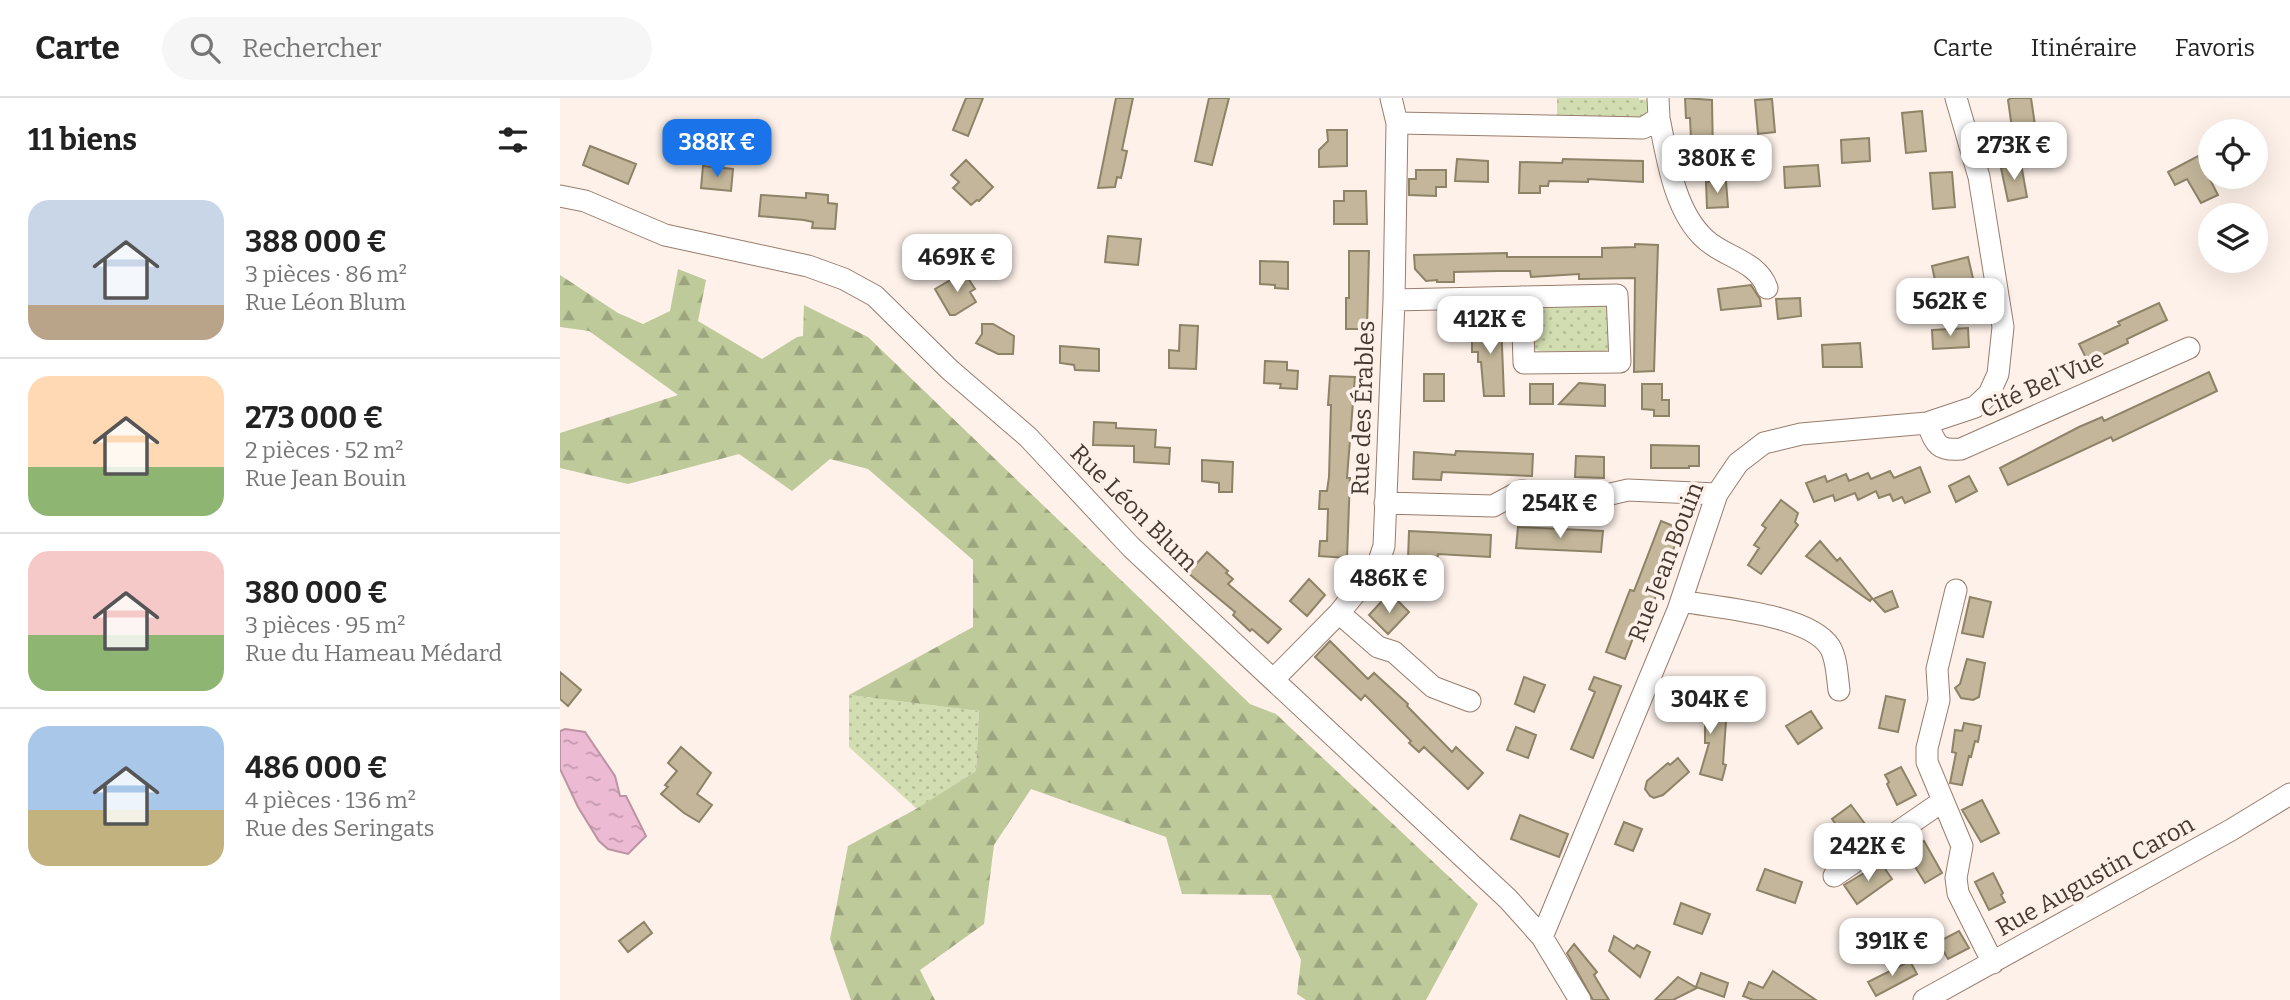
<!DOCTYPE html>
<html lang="fr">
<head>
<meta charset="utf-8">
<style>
	body { margin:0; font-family:Bitter,serif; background:#f6f6f6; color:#222; height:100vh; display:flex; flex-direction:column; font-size:26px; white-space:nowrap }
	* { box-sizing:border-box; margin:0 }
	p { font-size:23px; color:#767676 }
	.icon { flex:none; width:38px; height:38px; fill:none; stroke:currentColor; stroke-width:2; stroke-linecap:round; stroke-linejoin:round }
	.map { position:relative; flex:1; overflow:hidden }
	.panel { display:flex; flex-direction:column; background:#fff; width:560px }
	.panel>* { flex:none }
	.fabs { position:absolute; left:1638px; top:21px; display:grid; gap:14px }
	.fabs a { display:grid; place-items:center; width:70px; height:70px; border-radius:50%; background:#fff; box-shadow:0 7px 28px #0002; font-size:35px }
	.price { position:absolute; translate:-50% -60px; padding:0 16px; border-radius:14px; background:#fff; color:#222; font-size:23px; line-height:46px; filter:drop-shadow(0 2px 4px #0008) }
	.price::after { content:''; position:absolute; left:50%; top:42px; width:21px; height:16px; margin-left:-10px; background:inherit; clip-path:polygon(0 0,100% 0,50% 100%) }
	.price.selected { background:#1a73e8; color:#fff }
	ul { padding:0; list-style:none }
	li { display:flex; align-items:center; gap:21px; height:175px; padding:0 28px }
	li+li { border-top:2px solid #e0e0e0 }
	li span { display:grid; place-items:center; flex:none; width:196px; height:140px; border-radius:21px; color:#555 }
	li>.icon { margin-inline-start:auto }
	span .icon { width:84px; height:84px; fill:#fffc; stroke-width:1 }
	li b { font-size:30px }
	h2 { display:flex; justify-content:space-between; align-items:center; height:84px; padding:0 28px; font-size:30px }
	header { display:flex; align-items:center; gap:42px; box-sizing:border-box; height:98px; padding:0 35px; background:#fff; border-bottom:2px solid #e0e0e0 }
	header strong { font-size:33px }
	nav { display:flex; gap:38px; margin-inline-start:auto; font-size:24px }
	.search { width:490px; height:63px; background:#f6f6f6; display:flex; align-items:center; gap:18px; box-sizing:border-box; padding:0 24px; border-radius:38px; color:#767676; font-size:26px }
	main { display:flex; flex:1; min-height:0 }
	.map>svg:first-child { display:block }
</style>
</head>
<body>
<header>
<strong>Carte</strong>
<div class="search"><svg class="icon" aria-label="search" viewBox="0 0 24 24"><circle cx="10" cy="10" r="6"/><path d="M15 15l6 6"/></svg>Rechercher</div>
<nav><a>Carte</a><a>Itinéraire</a><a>Favoris</a></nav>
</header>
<main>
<section class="panel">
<h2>11 biens<svg class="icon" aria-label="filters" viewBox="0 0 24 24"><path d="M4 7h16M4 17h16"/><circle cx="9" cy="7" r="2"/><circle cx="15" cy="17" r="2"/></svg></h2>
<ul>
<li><span style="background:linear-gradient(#c9d6e8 75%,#b9a48a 0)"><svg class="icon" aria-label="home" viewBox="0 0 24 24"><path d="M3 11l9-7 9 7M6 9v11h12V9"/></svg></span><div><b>388 000 €</b><p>3 pièces · 86 m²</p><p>Rue Léon Blum</p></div></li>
<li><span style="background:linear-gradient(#ffd9b3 65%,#8fb573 0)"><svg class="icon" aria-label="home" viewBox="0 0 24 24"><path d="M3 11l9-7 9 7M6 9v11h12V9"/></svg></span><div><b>273 000 €</b><p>2 pièces · 52 m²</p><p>Rue Jean Bouin</p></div></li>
<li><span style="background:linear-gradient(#f6c9c9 60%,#8fb573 0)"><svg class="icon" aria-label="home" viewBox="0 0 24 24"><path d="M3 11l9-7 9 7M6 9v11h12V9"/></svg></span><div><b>380 000 €</b><p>3 pièces · 95 m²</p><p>Rue du Hameau Médard</p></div></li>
<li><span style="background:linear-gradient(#a9c7e8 60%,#c2b280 0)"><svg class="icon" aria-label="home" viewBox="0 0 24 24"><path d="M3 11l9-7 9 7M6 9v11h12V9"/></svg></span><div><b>486 000 €</b><p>4 pièces · 136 m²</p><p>Rue des Seringats</p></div></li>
</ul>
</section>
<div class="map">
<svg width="1730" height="902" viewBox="0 0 1730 902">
	<defs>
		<pattern id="grass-dots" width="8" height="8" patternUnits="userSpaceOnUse" patternTransform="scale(1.75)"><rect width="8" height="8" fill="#d2ddb1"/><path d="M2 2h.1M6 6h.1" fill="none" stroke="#b6be99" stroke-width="1.8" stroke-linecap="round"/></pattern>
		<pattern id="forest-firs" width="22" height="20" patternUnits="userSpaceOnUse" patternTransform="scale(1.75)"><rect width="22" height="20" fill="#beca9a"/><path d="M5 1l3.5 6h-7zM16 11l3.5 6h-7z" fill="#9ca57e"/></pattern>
		<pattern id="water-ripples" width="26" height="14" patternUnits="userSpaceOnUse" patternTransform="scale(1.75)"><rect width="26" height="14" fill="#edbad3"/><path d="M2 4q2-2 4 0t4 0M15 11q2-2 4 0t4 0" fill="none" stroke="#c298ac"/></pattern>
	</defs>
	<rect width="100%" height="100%" fill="#fdf1e9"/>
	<path fill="url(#grass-dots)" d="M997 0H1079V2L1092 1 1089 14 1082 21H997Z
		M1047 207 1051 250 1046 253H980L973 251 972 209Z
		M289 597 419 613 416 673 357 711 289 649Z"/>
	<path fill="url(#forest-firs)" d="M118 171 146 182 138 223 202 261 237 239 243 238 244 207 308 239 690 606 716 616 918 806 866 902H746L737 896 741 862 711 797 622 796 606 739 471 691 434 747 424 826 360 872 375 902H291L270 841 288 748 356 711 416 673 419 613 289 597 413 529V462L308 371 270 361 232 393 179 356 68 386 0 370V335L118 297 29 233 0 229V177L58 215 83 226 110 213Z"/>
	<path fill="url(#water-ripples)" stroke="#bb93a3" stroke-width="2" d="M5 631 25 634 55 678 60 698H66L86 738 68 756 48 751 39 743 18 709 0 671V633Z"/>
	<path fill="#c3b69a" stroke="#8e8267" stroke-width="2" d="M406 0H423L408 38 393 32Z
		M556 0H573L562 52 567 53 564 67 561 80 557 79 555 89 538 90Z
		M649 0H669L652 67 635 63Z
		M1125 0 1152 2 1153 59 1132 61 1130 20H1126Z
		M1451 0H1471L1476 34 1453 37 1448 2Z
		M1212 1 1215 34 1198 36 1195 2Z
		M1362 13 1366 53 1346 55 1342 15Z
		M767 32H787V68L759 69V52L768 43Z
		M1309 40 1310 63 1282 65 1281 42Z
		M30 48 76 66 68 86 23 67Z
		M1638 58 1658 97 1641 105 1627 81 1615 87 1608 74Z
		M897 61 928 63V84L895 83Z
		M1003 61 1083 63V84L1028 81V84L989 83 988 88H980V95H959L960 64 1002 65Z
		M406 62 433 89 419 103 417 102 411 107 393 90 399 84 391 77Z
		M1461 66 1467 99 1448 103 1441 70Z
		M1258 67 1260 88 1225 90 1224 69Z
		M143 68 173 71 171 93 141 90Z
		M856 72H886V89H876V98L849 97V81H856Z
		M1392 74 1395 109 1373 111 1370 75Z
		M1166 83 1168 109 1147 110 1146 84Z
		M784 93H806L807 126H774V103H784Z
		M246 95 268 97V105L277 106 275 131 252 130 253 124 244 122 199 118 201 97 246 100Z
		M548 138 581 141 578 167 545 164Z
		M1075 146 1098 147 1094 273 1074 274 1075 180 1019 181V176L971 179 970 173H938L894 174V184H877V182L866 183 855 171 854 157 947 155V159H1042V150L1075 149Z
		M789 153H809L807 231H786V200H789Z
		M1408 159 1415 189 1384 195 1382 186 1376 187 1372 168Z
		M700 163 728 164V191L715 190V187L700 186Z
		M404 174 415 191 410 194 416 204 395 217H390L375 191Z
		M1191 187 1200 201 1201 208 1161 212 1158 191Z
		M1240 200 1241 218 1218 221 1216 201Z
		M1599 205 1607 222 1567 241 1568 245 1528 264 1519 246 1560 227 1558 224Z
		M917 223H941L944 298H924L921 264H918V254H912V234H918Z
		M422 226H433L454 238 453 256H438L416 245 422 236Z
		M620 227 638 228 636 271 609 270V252L619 253Z
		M1408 230 1409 249 1373 251 1372 232Z
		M1300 245 1302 269H1263L1262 247Z
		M500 248 539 251V273L515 272 514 267 500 265Z
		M705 263 727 264V272L738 273 737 291 720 290 721 286 704 285Z
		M1649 274 1657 293 1553 343 1551 339 1448 387 1440 370 1519 329 1542 319 1544 323Z
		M864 276H884V303H864Z
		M770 278 795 279 787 380H790L787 460 759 458 760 443H767L768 411H759L760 393H767L769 379 771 307H768Z
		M1019 285 1045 287V308L999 306Z
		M970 286H993V306H970Z
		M1082 286H1102V302H1109V318H1094V312L1082 311Z
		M534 324 556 325V330L596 332 595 349 610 350 609 366 574 364V348L533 347Z
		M1091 347 1139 348V368H1129V370H1091Z
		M896 353 973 356 972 378 882 374 881 382 853 381 854 354 895 357Z
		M1016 358 1044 359V380L1015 379Z
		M642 362 673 364 672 394H659V385L642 383Z
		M1360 369 1370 394 1345 405 1342 399 1333 403 1330 396 1319 400 1316 393 1298 402 1295 395 1275 403 1273 397 1254 404 1246 385 1265 378 1267 384 1286 376 1289 383 1308 375 1311 381 1330 373 1334 380Z
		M1409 378 1417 393 1396 404 1389 388Z
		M1221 402 1238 415 1235 424 1238 427 1201 476 1188 467 1199 450 1194 447 1206 430 1202 427Z
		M1101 423 1121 431 1092 508 1086 506 1065 561 1046 554 1070 492 1074 493Z
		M958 429 1043 433 1041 454 956 450Z
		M849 433 931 437 930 459 878 456 877 463 848 461Z
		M1260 443 1277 463 1280 460 1312 500 1310 503 1246 458Z
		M647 454 668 473 666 475 673 481 668 486 721 531 708 545 692 531 690 533 673 517 675 514 628 475Z
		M749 481 765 497 747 518 730 503Z
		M1332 493 1338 509 1325 514 1313 501Z
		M1410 499 1431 504 1423 539 1402 535Z
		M823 502 830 509 837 502 849 514 828 536 809 517Z
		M770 543 808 581 814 575 848 606 847 608 892 654 896 649 923 675 908 691 864 649 859 654 849 645 851 643 805 597 801 602 755 559Z
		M1407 561 1425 565 1419 599 1413 602 1401 600 1395 590 1400 586Z
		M0 574 21 592 8 608 0 601Z
		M964 579 985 587 974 614 955 606Z
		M1034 579 1061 588 1033 660 1011 651 1035 594 1029 591Z
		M1326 598 1345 602 1338 634 1319 630Z
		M1116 607 1167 609 1163 666 1166 667 1162 682 1140 676 1149 645H1145V621L1115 619Z
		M1251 613 1262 630 1238 646 1226 628Z
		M1404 625 1421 628 1418 644 1415 643 1411 659 1409 658 1402 687 1390 685 1396 655 1392 654 1395 632 1402 633Z
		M956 629 976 637 968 660 947 652Z
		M121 649 151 675 137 696 152 707 139 724 124 715 101 696 108 689 105 687 117 673 108 665Z
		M1118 660 1129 674 1103 697 1094 700 1090 698 1085 691 1087 683 1108 665 1110 667Z
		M1341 669 1356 697 1337 707 1327 686 1329 684 1325 677Z
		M1422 702 1439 735 1421 744 1402 712Z
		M1291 707 1311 734 1292 748 1272 721Z
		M960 717 1008 736 999 759 951 741Z
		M1064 724 1082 731 1073 753 1055 746Z
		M1364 743 1382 775 1365 785 1346 754Z
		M1321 765 1332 781 1297 806 1284 787Z
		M1205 771 1242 784 1235 805 1197 792Z
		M1433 775 1443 795 1441 797 1445 804 1429 812 1415 784Z
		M1121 805 1150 816 1142 836 1114 826Z
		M84 824 92 835 68 854 59 843Z
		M1399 833 1409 850 1388 861 1378 844Z
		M1054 838 1074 851 1077 847 1090 854 1080 879 1049 853Z
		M1014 846 1037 874 1034 877 1049 902H1033L1007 855Z
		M1350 863 1357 876 1316 898 1308 884Z
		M1213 873 1256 902H1193L1183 898 1189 884 1203 890Z
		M1141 875 1168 885 1164 899 1136 889Z
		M1118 879 1137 890 1113 902H1095Z"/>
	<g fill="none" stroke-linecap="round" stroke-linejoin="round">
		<g stroke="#987d6d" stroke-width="23">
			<path id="minor" d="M1099 20C1107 59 1114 113 1145 141 1164 159 1198 163 1207 190
				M837 25 1083 30 1099 20 1098 0
				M0 98 25 103 105 137 248 168 284 181 315 198 390 272 468 339 571 449 948 801 982 839 1020 902
				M834 202 1057 197 1060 264 964 265 962 199
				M1367 325C1376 346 1377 353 1401 351L1629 250
				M825 405 933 408 961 393 1042 398 1068 392 1157 396
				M1396 492 1377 571 1379 602 1367 650V664L1402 748 1396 780 1398 795 1433 865
				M1121 503C1158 510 1249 516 1270 549 1277 561 1277 578 1279 592
				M779 515 818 549 834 554 873 589 910 603
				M714 581 779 515 817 469 824 448 834 202 837 25 831 0
				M1274 778 1383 703
				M982 839 1118 512 1157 396 1178 365 1204 345 1241 336 1367 325 1415 309 1429 296 1438 276 1443 229 1419 79 1396 0
				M1364 902 1671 732 1730 696"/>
		</g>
		<use href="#minor" stroke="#fff" stroke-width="21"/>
	</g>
	<g text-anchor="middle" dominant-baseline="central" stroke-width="7" stroke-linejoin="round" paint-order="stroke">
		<g font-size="24" fill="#453932" stroke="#fdf1e9">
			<text transform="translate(1482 286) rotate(-24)">Cité Bel'Vue</text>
			<text transform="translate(803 310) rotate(-88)">Rue des Érables</text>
			<text transform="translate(574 410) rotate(45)">Rue Léon Blum</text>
			<text transform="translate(1106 464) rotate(-69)">Rue Jean Bouin</text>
			<text transform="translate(1535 778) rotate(-29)">Rue Augustin Caron</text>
		</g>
	</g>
</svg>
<div class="fabs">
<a><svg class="icon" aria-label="locate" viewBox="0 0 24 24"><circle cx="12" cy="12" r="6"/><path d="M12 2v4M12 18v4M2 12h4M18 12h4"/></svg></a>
<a><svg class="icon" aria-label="layers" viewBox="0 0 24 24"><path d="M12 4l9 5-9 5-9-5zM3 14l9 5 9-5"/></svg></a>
</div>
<b class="price selected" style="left:157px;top:81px">388K €</b>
<b class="price" style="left:1454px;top:84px">273K €</b>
<b class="price" style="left:1157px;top:97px">380K €</b>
<b class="price" style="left:397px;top:196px">469K €</b>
<b class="price" style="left:1390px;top:240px">562K €</b>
<b class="price" style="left:930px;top:258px">412K €</b>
<b class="price" style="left:1000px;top:442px">254K €</b>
<b class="price" style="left:829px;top:517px">486K €</b>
<b class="price" style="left:1150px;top:638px">304K €</b>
<b class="price" style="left:1308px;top:785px">242K €</b>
<b class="price" style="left:1332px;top:880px">391K €</b>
</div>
</main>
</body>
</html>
